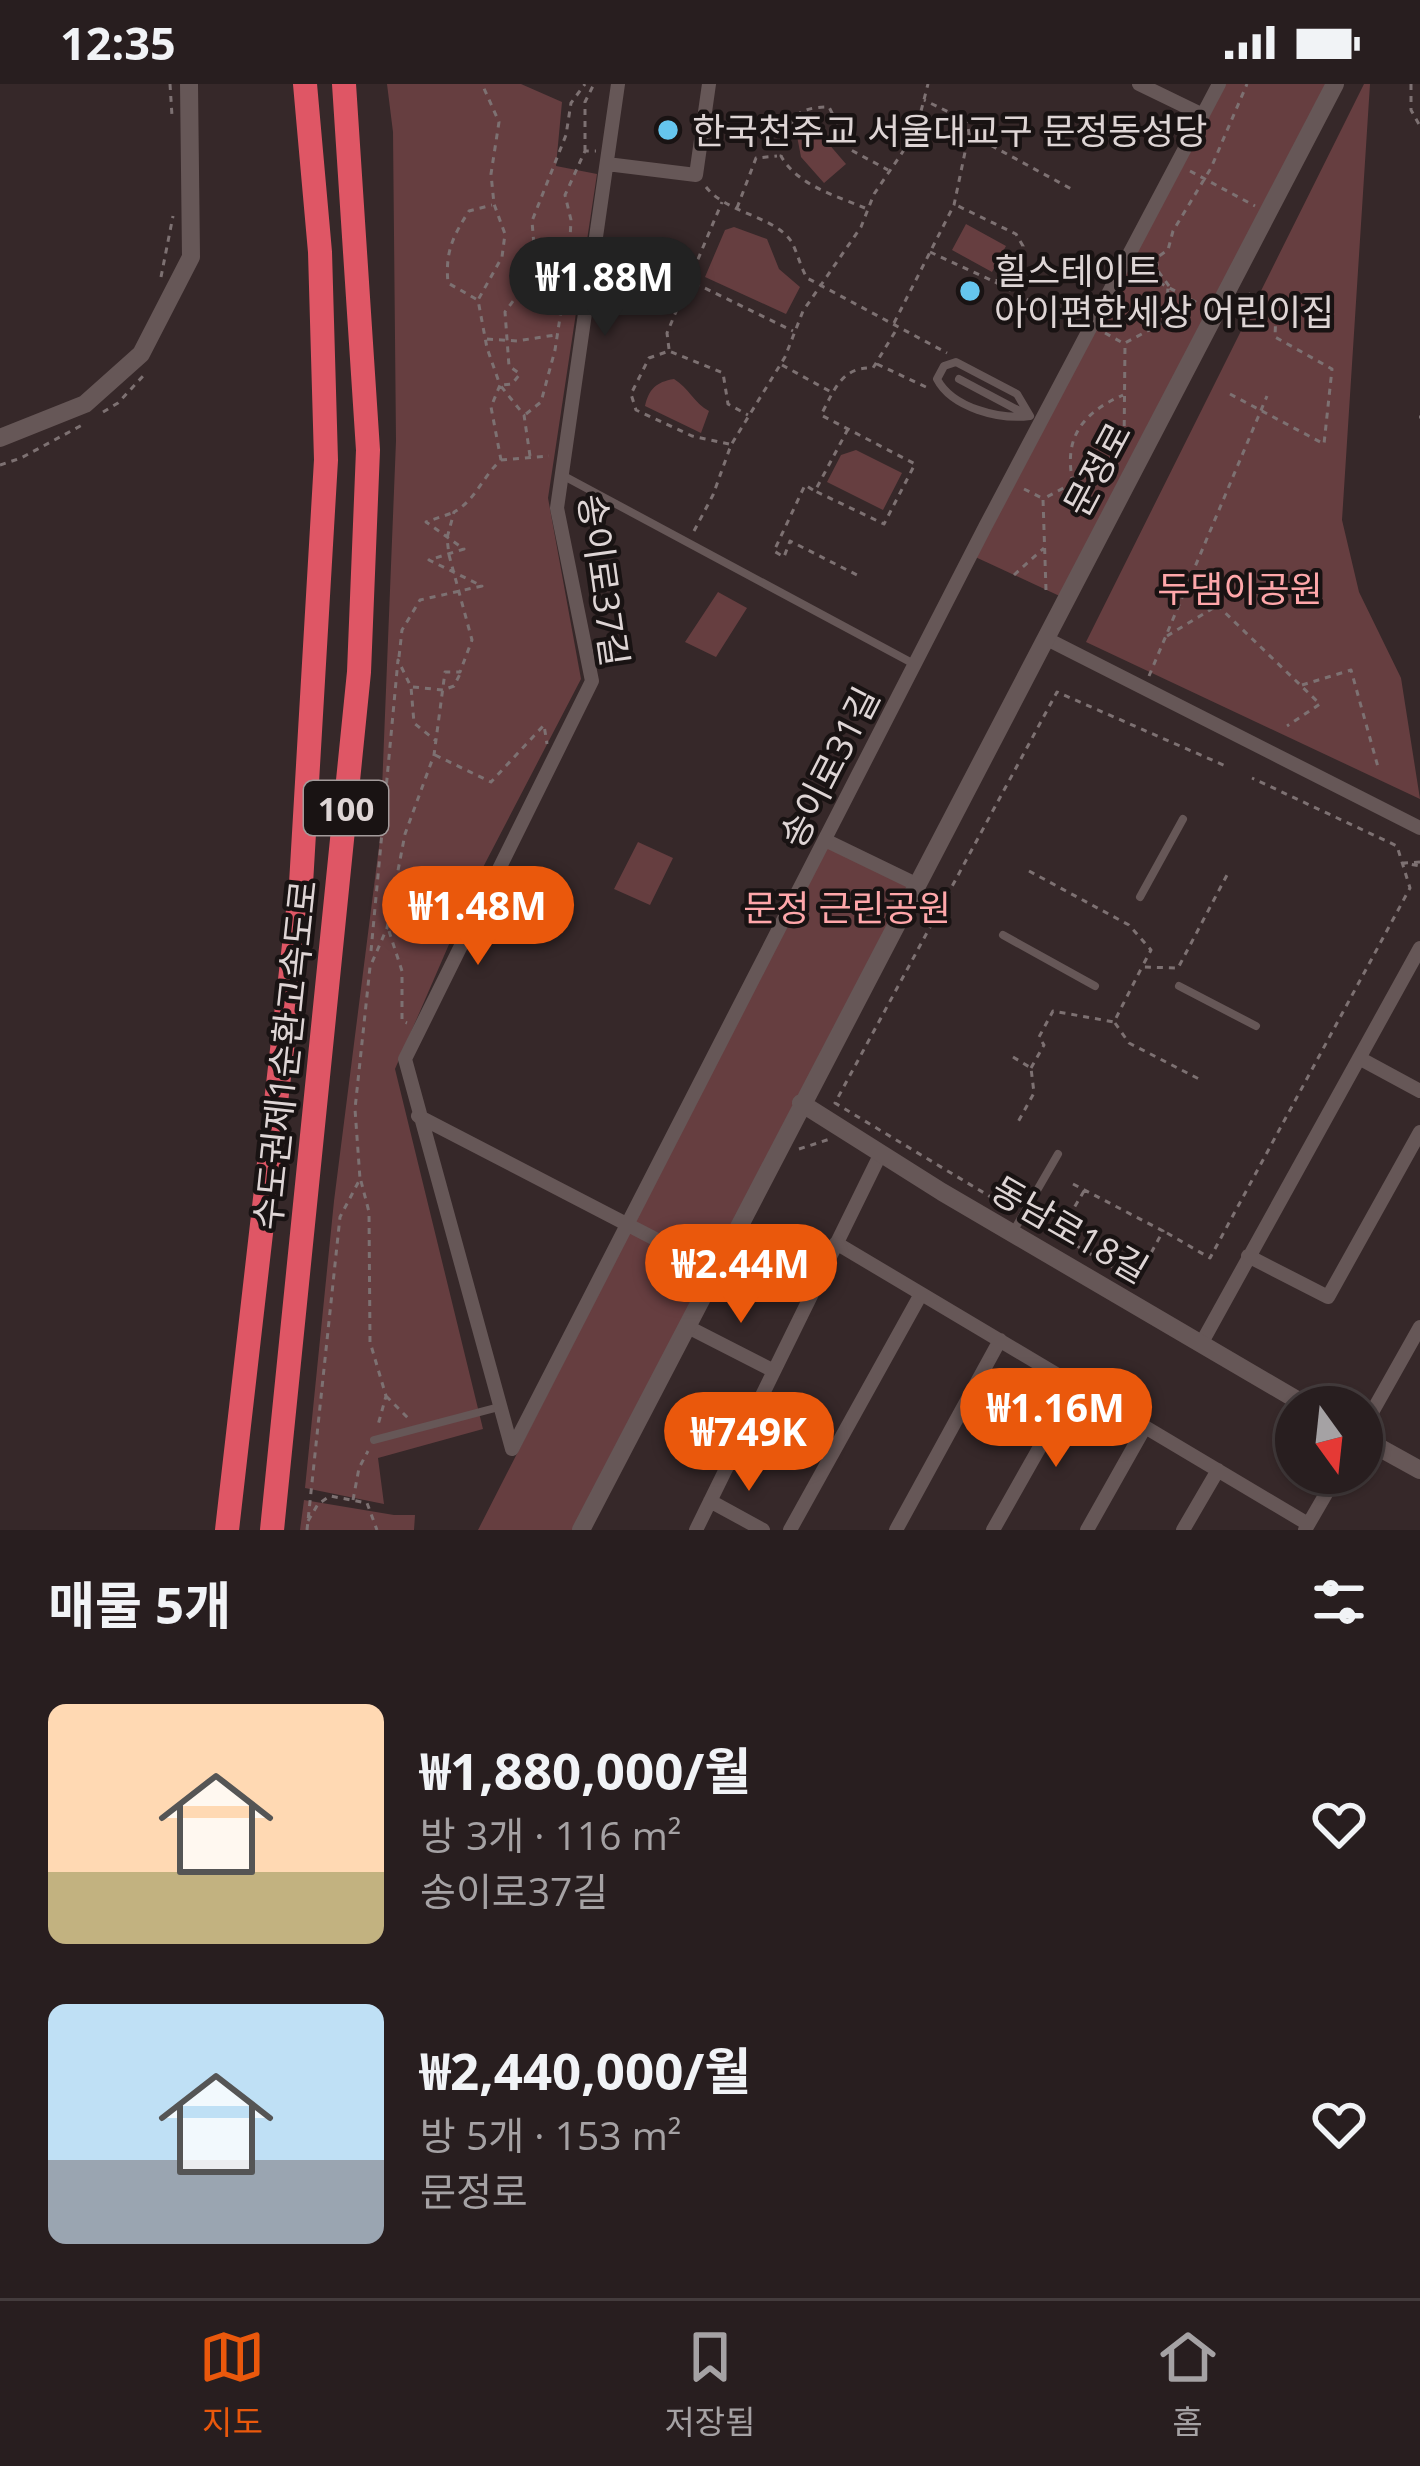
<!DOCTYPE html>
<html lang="ko">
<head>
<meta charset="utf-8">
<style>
	body { margin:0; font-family:"Open Sans","Noto Sans KR",sans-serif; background:#302728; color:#f1f3f6; height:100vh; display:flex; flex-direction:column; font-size:45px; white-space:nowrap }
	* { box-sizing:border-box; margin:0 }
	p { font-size:39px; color:#a5a2a4 }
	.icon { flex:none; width:66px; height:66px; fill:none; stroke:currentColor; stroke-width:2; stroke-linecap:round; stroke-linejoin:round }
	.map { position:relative; height:1446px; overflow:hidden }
	.side { display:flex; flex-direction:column; background:#281e1f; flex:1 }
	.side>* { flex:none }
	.needle { width:78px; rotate:165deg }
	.fabs { position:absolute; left:1275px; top:1302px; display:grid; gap:24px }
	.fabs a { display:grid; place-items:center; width:108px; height:108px; border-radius:50%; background:#281e1f; box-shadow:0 3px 9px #0004,0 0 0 3px #443c3d; font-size:60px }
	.price { position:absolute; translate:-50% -102px; padding:0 27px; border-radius:42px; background:#ea580c; color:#fff; font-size:39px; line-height:78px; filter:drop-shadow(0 3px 6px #0008) }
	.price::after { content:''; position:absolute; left:50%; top:72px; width:36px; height:27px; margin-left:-18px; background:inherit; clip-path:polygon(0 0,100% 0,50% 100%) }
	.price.on { background:#222; color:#fff }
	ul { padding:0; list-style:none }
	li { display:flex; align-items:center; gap:36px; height:300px; padding:0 48px }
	li span { display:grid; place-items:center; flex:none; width:336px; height:240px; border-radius:18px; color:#555 }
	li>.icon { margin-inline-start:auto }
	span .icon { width:144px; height:144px; fill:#fffc; stroke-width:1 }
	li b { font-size:51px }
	h2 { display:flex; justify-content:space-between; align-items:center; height:144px; padding:0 48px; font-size:51px }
	.status { display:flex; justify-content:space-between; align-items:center; height:84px; padding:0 60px; background:#281e1f; direction:ltr }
	.status svg { height:33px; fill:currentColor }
	.tab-bar { display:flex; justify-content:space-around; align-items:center; height:168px; border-top:3px solid #443c3d; background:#281e1f; font-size:33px; color:#a5a2a4 }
	.tab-bar a { display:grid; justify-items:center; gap:6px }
	.tab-bar .on { color:#ea580c }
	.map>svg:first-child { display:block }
</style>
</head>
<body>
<div class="status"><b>12:35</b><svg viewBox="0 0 49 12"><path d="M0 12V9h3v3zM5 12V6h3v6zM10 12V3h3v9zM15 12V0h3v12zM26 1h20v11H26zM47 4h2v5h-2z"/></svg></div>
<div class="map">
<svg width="1420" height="1446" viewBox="0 0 1420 1446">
	<rect width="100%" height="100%" fill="#362829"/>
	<path fill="#663e40" d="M387 0H521L562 18 556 82 597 90 548 414 581 595 479 791 395 985 483 1345 378 1374 384 1420 305 1404 334 1117 380 755 396 357 393 48Z
		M1219 0H1335L1066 515 971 471Z
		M1364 0H1370L1342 436 1359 508 1401 594 1420 715 1086 558Z
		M808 44H815L846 80 824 99 801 73 797 52Z
		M966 140 1006 162 992 188 952 166Z
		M734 143 767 155 779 185 800 203 786 230 705 193 725 146Z
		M674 295C689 304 694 319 709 327L701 349 645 322C649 305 656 298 674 295Z
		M856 366 902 389 883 426 827 398 841 371Z
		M718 508 747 524 716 573 685 558Z
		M638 758 673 774 650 821 614 805Z
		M827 762 909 801 574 1446H478Z
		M304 1416 394 1431H415L414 1446H300Z"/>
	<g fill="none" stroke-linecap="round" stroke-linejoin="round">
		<path stroke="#7d7172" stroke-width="3" stroke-dasharray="6 6" stroke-linecap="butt" d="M170 0 172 32
			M1411 0V26L1420 42
			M970 50 1075 107
			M585 67V18L594 0
			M1190 87 1255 122
			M706 103C726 129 774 132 791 157 797 167 800 182 807 194L947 269
			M737 124 756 74 777 72
			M865 124C836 112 797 101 781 72 791 38 790 23 829 23L851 66 888 86
			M930 168 993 197 1007 195 1023 162 1016 150 956 121
			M651 178 793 247
			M1138 187 1203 222
			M161 193 173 132
			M995 198 1030 217
			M1169 202 1158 187 1156 174 1168 166 1173 147 1211 84 1247 0
			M476 215 448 199C445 168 453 152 469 127L492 121
			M894 239 954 121 969 49 967 37 924 16
			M1105 249 1123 259
			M487 255 517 257 555 251
			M669 265 667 249 722 118
			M877 280 928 304
			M782 281 831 308
			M1230 310 1324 360 1332 285 1275 253 1276 227 1244 207
			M103 328 118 319 144 291
			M526 330 541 318 555 266 569 175 571 136 565 111 585 67H596
			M1419 333H1420
			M848 345 815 407 884 440 915 380 821 331C835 305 841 283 873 284L898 243
			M729 360 692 352 636 326 631 310 649 274 669 267 723 289 728 320 748 331
			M1124 366 1125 259 1166 237 1168 203
			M530 372 524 331 500 301 512 300 520 290 509 282 505 228 536 186 532 137 566 51 571 19 585 0
			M501 376 549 372
			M0 381 21 374 84 340
			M1073 399C1063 354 1082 329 1123 311
			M1024 405 1042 414
			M813 406 805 401 774 467 784 473 790 457 857 491
			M694 447 713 411 731 361 785 273 803 227 861 143 874 110 904 66 919 35 928 0
			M1014 491 1044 464
			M1191 496 1320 620 1287 642
			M1046 506 1043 415 1121 373
			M1167 552 1215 523
			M399 573 402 546 420 516 482 502 429 476 464 465 426 438 452 429
			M1149 592 1267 312
			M1302 601 1351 586 1378 683
			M413 603 443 606 454 602 460 590
			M435 671 491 698 544 641 547 660
			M1420 778 1404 779 1420 782
			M1029 787 1129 841 1151 866 1143 881
			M389 847 402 887V937L407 939
			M371 867 398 576 411 603 414 639 435 656
			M1115 939 1129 959 1201 996
			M1013 973 1031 984 1034 1009 1018 1038
			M1031 984 1044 961 1039 953 1053 927 1114 938 1142 883 1178 884 1227 791
			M799 1065 830 1055
			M361 1097 369 1128 370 1258 386 1312 378 1341
			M1073 1100 1163 1147 1132 1204
			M1084 1107 1058 1151 1135 1196
			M1014 1127 835 1019 1057 608 1228 683
			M1167 1149 1210 1174 1410 804 1397 762 1252 694
			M386 1312 408 1334
			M353 1416 359 1384 368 1367
			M308 1437 318 1420 330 1412 367 1419 377 1446
			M307 1446 340 1133 360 1095 355 1025 370 883 387 844 405 750 434 671 445 588H460L472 556 449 471 447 454 454 428C476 416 482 393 501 376L491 323 500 301 487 264 478 216 502 173 505 150 494 120 491 90 499 38 482 0"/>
		<path stroke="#665757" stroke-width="8" d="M956 278 1017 310 1030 332C1000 336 952 324 937 295L944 282Z
			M959 295 1029 332
			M562 391 914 580
			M1140 813 1183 735
			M1003 851 1095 902
			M1179 902 1256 942
			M1013 1148 1058 1070
			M374 1356 499 1323"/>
		<path stroke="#665757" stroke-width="14" d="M1139 0 1203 31
			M607 80 696 91 709 0
			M1047 555 1420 744
			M825 756 918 801
			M1359 974 1420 1007
			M418 1032 715 1186
			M836 1159 1308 1440
			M1248 1172 1328 1213 1420 1048
			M686 1242 774 1287
			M1201 1260 1420 864
			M1362 1346 1420 1243
			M512 1365 985 443 1219 0
			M512 1365 405 975 592 597 557 424 618 0
			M710 1417 763 1446
			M696 1446 881 1069
			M790 1446 921 1210
			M896 1446 1000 1256
			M993 1446 1075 1301
			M1087 1446 1145 1343
			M1183 1446 1218 1386
			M1305 1446 1338 1389"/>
		<path stroke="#665757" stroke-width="18" d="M0 354 85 320 141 270 191 173 189 0
			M801 1019 942 1108 1309 1323
			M1362 1354 1420 1386
			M581 1446 1335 0"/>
		<path stroke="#df5665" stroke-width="24" d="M227 1446 301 800 326 376 320 168 305 0
			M272 1446 359 588 368 366 344 0"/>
	</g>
	<g fill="#65c5ee" stroke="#191313" stroke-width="4.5">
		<circle cx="668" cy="46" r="12"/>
		<circle cx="970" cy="207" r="12"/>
	</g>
	<g text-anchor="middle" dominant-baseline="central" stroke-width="9" stroke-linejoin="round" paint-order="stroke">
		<rect fill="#191313" stroke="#a39b9b" stroke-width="3" x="304" y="697" width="84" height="54" rx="9"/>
		<g font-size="33" font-weight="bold" fill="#ded5d5">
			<text x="346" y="724">100</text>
		</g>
		<g font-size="36" fill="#ded5d5" stroke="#191313" text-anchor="start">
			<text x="692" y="46">한국천주교 서울대교구 문정동성당</text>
			<text x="994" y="186">힐스테이트<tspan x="994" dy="41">아이편한세상 어린이집</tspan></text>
		</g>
		<g font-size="36" fill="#ded5d5" stroke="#191313">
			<text transform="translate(1097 385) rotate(-62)">문정로</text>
			<text transform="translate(604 496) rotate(82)">송이로37길</text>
			<text transform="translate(829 683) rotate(-63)">송이로31길</text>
			<text transform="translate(285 971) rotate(-84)">수도권제1순환고속도로</text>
			<text transform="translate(1070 1145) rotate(30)">동남로18길</text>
		</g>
		<g font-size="36" fill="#ffa7aa" stroke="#191313">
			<text x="1240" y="504">두댐이공원</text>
			<text x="847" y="823">문정 근린공원</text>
		</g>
	</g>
</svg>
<div class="fabs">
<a><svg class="needle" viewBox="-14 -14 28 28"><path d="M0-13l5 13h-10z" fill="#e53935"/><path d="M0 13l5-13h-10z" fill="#a5a2a4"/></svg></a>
</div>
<b class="price on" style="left:605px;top:255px">₩1.88M</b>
<b class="price" style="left:478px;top:884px">₩1.48M</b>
<b class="price" style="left:741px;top:1242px">₩2.44M</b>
<b class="price" style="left:1056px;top:1386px">₩1.16M</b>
<b class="price" style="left:749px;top:1410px">₩749K</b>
</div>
<section class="side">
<h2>매물 5개<svg class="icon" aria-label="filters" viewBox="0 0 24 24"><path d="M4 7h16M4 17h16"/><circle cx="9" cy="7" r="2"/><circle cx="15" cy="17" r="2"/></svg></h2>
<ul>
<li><span style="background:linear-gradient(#ffd9b3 70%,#c2b280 0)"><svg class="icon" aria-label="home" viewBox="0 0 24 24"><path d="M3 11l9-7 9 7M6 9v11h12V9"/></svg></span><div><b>₩1,880,000/월</b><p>방 3개 · 116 m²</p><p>송이로37길</p></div><svg class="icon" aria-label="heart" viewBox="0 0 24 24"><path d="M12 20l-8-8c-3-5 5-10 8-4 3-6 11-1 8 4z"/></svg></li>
<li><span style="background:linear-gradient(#bfe0f5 65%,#9aa5b1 0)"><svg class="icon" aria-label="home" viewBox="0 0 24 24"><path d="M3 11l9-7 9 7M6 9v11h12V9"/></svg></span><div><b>₩2,440,000/월</b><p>방 5개 · 153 m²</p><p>문정로</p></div><svg class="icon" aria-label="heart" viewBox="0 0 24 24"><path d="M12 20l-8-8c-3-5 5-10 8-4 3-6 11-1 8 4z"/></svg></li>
</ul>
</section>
<nav class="tab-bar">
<a class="on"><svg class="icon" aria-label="map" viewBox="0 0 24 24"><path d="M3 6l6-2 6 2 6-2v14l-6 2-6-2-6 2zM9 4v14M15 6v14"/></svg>지도</a>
<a><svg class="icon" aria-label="saved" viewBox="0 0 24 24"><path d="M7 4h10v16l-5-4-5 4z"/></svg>저장됨</a>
<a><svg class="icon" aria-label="home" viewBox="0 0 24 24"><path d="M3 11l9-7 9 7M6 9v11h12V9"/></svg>홈</a>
</nav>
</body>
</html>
